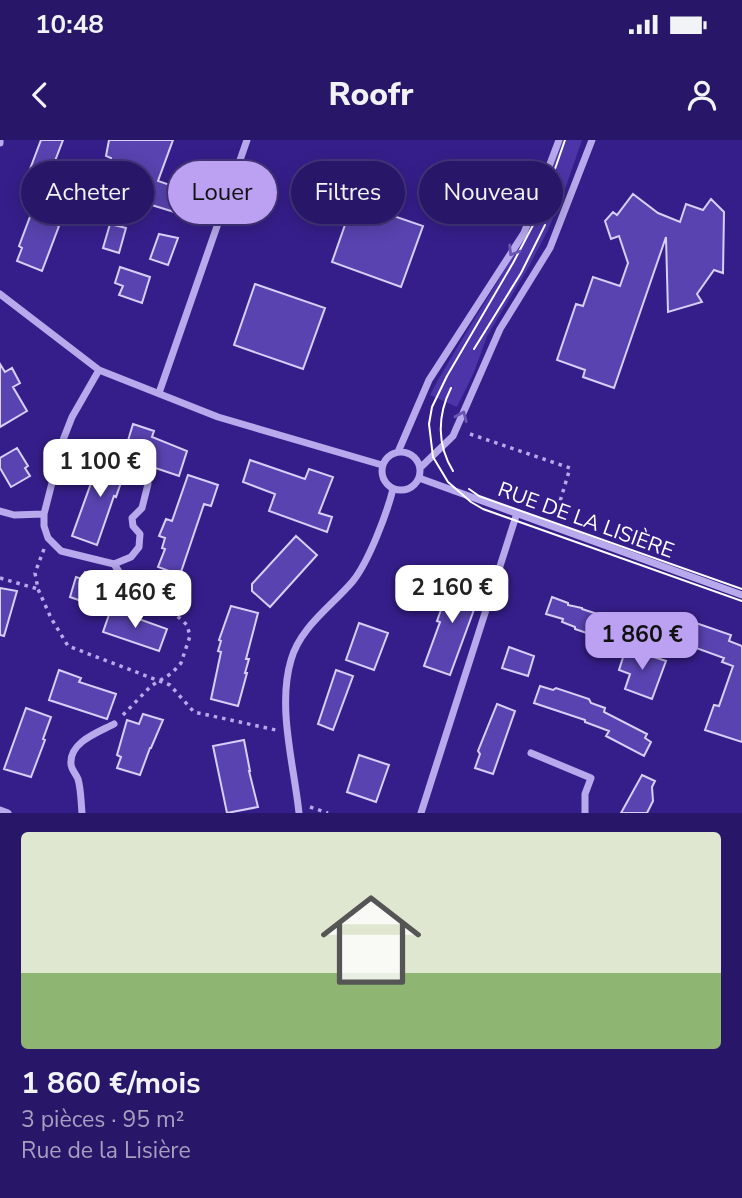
<!DOCTYPE html>
<html lang="fr">
<head>
<meta charset="utf-8">
<style>
	body { margin:0; font-family:"Nunito Sans",sans-serif; background:#342371; color:#f1f3f6; height:100vh; display:flex; flex-direction:column; font-size:26px; white-space:nowrap }
	* { box-sizing:border-box; margin:0 }
	p { font-size:23px; color:#a59fc0 }
	.icon { flex:none; width:38px; height:38px; fill:none; stroke:currentColor; stroke-width:2; stroke-linecap:round; stroke-linejoin:round }
	.map { position:relative; height:673px; overflow:hidden }
	.drawer { display:flex; flex-direction:column; background:#281668; flex:1 }
	.drawer>* { flex:none }
	.guide { position:absolute; left:21px; top:21px; width:700px; height:63px; display:flex; gap:14px }
	.price { position:absolute; translate:-50% -60px; padding:0 16px; border-radius:14px; background:#fff; color:#222; font-size:23px; line-height:46px; filter:drop-shadow(0 2px 4px #0008) }
	.price::after { content:''; position:absolute; left:50%; top:42px; width:21px; height:16px; margin-left:-10px; background:inherit; clip-path:polygon(0 0,100% 0,50% 100%) }
	.price.current { background:#bca0f2; color:#111 }
	ul { padding:0; list-style:none }
	li { display:grid; align-content:center; gap:14px; height:371px; padding:0 21px }
	li span { display:grid; place-items:center; height:217px; border-radius:7px; color:#555 }
	li>.icon { margin-inline-start:auto }
	span .icon { width:126px; height:126px; fill:#fffc; stroke-width:1 }
	li b { font-size:30px }
	.chip { padding:0 24px; border-radius:32px; background:#281668; box-shadow:0 4px 18px #0003,0 0 0 2px #44357c; font-size:24px; line-height:63px }
	.chip.current { background:#bca0f2; color:#111 }
	.status { display:flex; justify-content:space-between; align-items:center; height:49px; padding:0 35px; background:#281668; direction:ltr }
	.status svg { height:19px; fill:currentColor }
	header { display:flex; justify-content:space-between; align-items:center; height:91px; padding:0 21px; background:#281668; font-size:32px; font-weight:800 }
	.map>svg:first-child { display:block }
</style>
</head>
<body>
<div class="status"><b>10:48</b><svg viewBox="0 0 49 12"><path d="M0 12V9h3v3zM5 12V6h3v6zM10 12V3h3v9zM15 12V0h3v12zM26 1h20v11H26zM47 4h2v5h-2z"/></svg></div>
<header><svg class="icon" aria-label="back" viewBox="0 0 24 24"><path d="M15 5l-7 7 7 7"/></svg>Roofr<svg class="icon" aria-label="person" viewBox="0 0 24 24"><circle cx="12" cy="8" r="4"/><path d="M4 21q1-7 8-7t8 7"/></svg></header>
<div class="map">
<svg width="742" height="673" viewBox="0 0 742 673">
	<rect width="100%" height="100%" fill="#361e8a"/>
	<path fill="#4d35a9" d="M562 0H582L564 52 548 90 527 130 487 196 474 232 457 267 430 255C461 197 499 144 529 86 542 58 552 29 562 0Z"/>
	<path fill="#5943b0" stroke="#d7cff8" stroke-width="2" d="M41 0H63L55 21 65 25 44 80 59 86 42 131 17 121 22 108 19 106 34 66 22 61 28 47 24 45Z
		M109 0H173L158 41 193 53 184 75 116 54 118 48 104 45 111 18 106 16Z
		M633 54 658 73 680 82 686 64 703 70 711 59 724 72 723 133 714 130 697 154 702 162 668 172 666 97 614 248 583 237 585 230 557 220 576 164 583 166 593 137 620 146 628 123 619 96 611 99 605 81 613 72 617 75Z
		M353 62 423 86 401 147 332 122Z
		M110 84 126 88 119 113 103 108Z
		M159 94 178 98 168 125 150 119Z
		M120 127 150 137 142 163 119 155 123 146 115 143Z
		M255 144 325 168 303 229 234 205Z
		M0 224 5 232 12 228 20 243 13 247 27 271 0 287Z
		M133 284 154 291 152 297 187 311 179 336 123 317Z
		M17 308 28 326 25 328 30 336 11 347 0 328V318Z
		M107 314 128 322 116 357 114 356 97 405 72 396 99 321 104 322Z
		M250 320 305 339 309 329 333 337 319 373 332 377 327 392 269 371 275 354 243 342Z
		M188 335 218 345 211 366 204 364 180 435 158 427 165 409 162 408 165 398 159 396 166 379 172 381Z
		M296 396 317 415 270 467 252 451V444Z
		M85 432 103 438 96 466 70 457 76 437 82 439Z
		M449 438 482 448 450 535 424 526 440 482 437 481 442 467 439 466Z
		M0 448 17 451 4 496 0 495Z
		M552 457 568 463V465L582 468V469L634 486 627 507 575 489V487L562 482 563 479 546 474Z
		M231 466 258 473 246 519H249L245 533H247L238 566 211 559 221 512 218 511 221 501 219 500Z
		M111 469 167 489 159 511 103 492Z
		M693 482 731 495 729 501 742 506V602L705 590 714 565 719 566 733 526 722 522 724 518 685 504Z
		M359 483 388 493 374 530 346 520Z
		M509 507 534 516 528 536 502 528Z
		M626 508 666 521 652 559 625 549 630 534 619 530Z
		M59 530 81 538 79 542 116 554 107 579 49 560Z
		M336 530 353 536 333 590 318 584Z
		M540 546 553 550 556 548 589 559 591 563 605 568 604 572 647 594 645 598 651 602 644 616 606 596 609 591 585 582V580L534 563Z
		M497 564 515 571 493 634 475 628 480 614 478 611Z
		M26 568 51 577 43 599 45 600 31 637 4 629Z
		M143 574 163 580 151 608H150L140 635 117 628 121 617 117 615 127 580 139 584Z
		M244 600 250 631H249L258 667 227 673 213 606Z
		M359 615 389 625 376 662 347 652Z
		M642 635 655 641 652 647 653 661 647 673H621Z"/>
	<g fill="none" stroke-linecap="round" stroke-linejoin="round">
		<path stroke="#b7a9eb" stroke-width="3.5" stroke-dasharray="3.5 5" stroke-linecap="butt" d="M470 294 570 328 556 375
			M44 409 35 433 38 449 51 478 68 506 170 545 194 572 276 590
			M0 438 38 449
			M123 575 151 546 172 533 181 523 190 496 187 485 174 473
			M310 667 328 673"/>
		<path stroke="#b7a9eb" stroke-width="7" d="M0 3V0
			M0 154 99 230 218 277 382 325
			M99 230 72 277 63 300 44 374V386L48 398 61 411 114 424 131 417 139 407 140 394 133 386 132 378 142 368 148 344
			M159 253 247 0
			M382 331a19 19 0 1 1 38 0a19 19 0 1 1-38 0Z
			M398 312 429 240 524 93 559 0
			M420 328 453 296 500 189 550 108 592 0
			M419 338 742 455
			M0 371 14 375 44 374
			M114 424 132 452 167 466
			M531 613 591 638 585 654V673
			M0 670 8 673
			M82 673C81 662 81 649 78 639 76 634 71 629 71 624 69 602 99 592 114 584
			M299 673C294 625 277 567 291 520 300 487 332 466 353 441 369 421 387 373 393 349
			M421 673 517 373"/>
		<path stroke="#fff" stroke-width="2" d="M565 0 540 72 513 123 447 236 432 267 429 284 433 317 448 342 471 362 483 369 742 461
			M474 209 521 133 545 85
			M451 248C437 276 437 305 453 331
			M469 349 479 356 493 361 742 449"/>
	</g>
	<defs><path id="oneway-chevron" d="M-2-3.5L2.5 0L-2 3.5" fill="none" stroke-width="1.6" stroke-linecap="round" stroke-linejoin="round" transform="scale(1.75)"/></defs>
	<g stroke="#6a56b1">
		<use href="#oneway-chevron" transform="translate(513 111) rotate(122)"/>
		<use href="#oneway-chevron" transform="translate(462 276) rotate(-67)"/>
	</g>
	<g text-anchor="middle" dominant-baseline="central" stroke-width="6" stroke-linejoin="round" paint-order="stroke">
		<g font-size="21" fill="#fff" stroke="#361e8a">
			<text transform="translate(586 380) rotate(20)">RUE DE LA LISIÈRE</text>
		</g>
	</g>
</svg>
<b class="price" style="left:100px;top:359px">1 100 €</b>
<b class="price" style="left:452px;top:485px">2 160 €</b>
<b class="price" style="left:135px;top:490px">1 460 €</b>
<b class="price current" style="left:642px;top:532px">1 860 €</b>
<div class="guide">
<a class="chip">Acheter</a>
<a class="chip current">Louer</a>
<a class="chip">Filtres</a>
<a class="chip">Nouveau</a>
</div>
</div>
<section class="drawer">
<ul>
<li><span style="background:linear-gradient(#dfe7d0 65%,#8fb573 0)"><svg class="icon" aria-label="home" viewBox="0 0 24 24"><path d="M3 11l9-7 9 7M6 9v11h12V9"/></svg></span><div><b>1 860 €/mois</b><p>3 pièces · 95 m²</p><p>Rue de la Lisière</p></div></li>
</ul>
</section>
</body>
</html>
